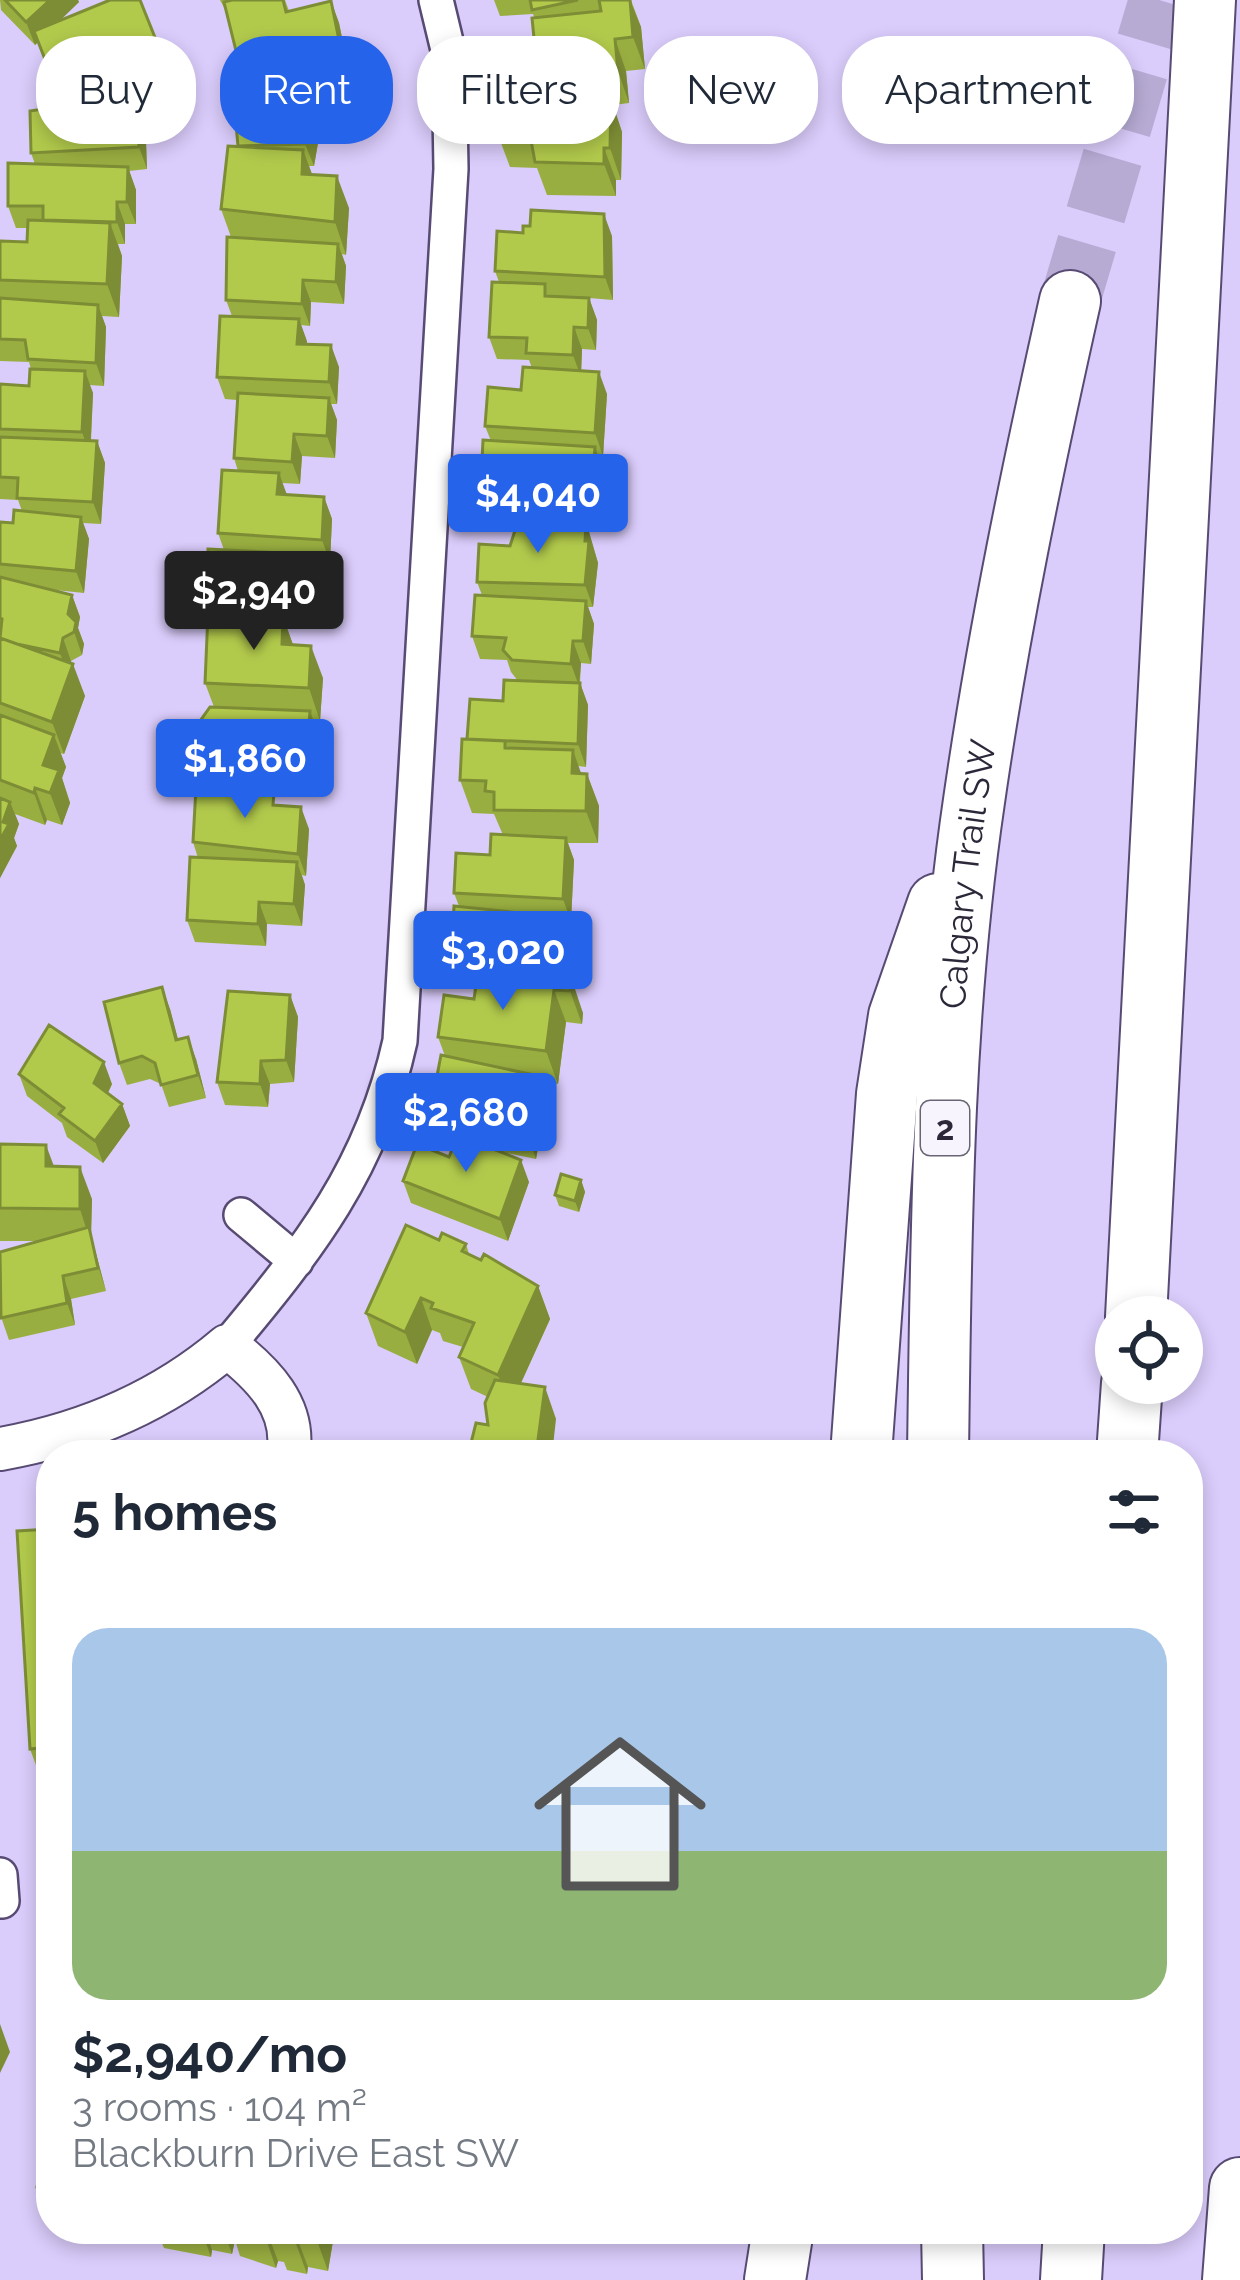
<!DOCTYPE html>
<html lang="en">
<head>
<meta charset="utf-8">
<style>
	body { margin:0; font-family:Raleway,sans-serif; background:#f2f2f3; color:#1f2937; height:100vh; display:flex; flex-direction:column; font-size:45px; white-space:nowrap }
	* { box-sizing:border-box; margin:0 }
	p { font-size:39px; color:#747a83 }
	.icon { flex:none; width:66px; height:66px; fill:none; stroke:currentColor; stroke-width:2; stroke-linecap:round; stroke-linejoin:round }
	.map { position:relative; flex:1; overflow:hidden }
	.drawer { position:absolute; left:36px; top:1440px; width:1167px; height:804px; display:flex; flex-direction:column; background:#fff; border-radius:48px; box-shadow:0 6px 18px #0003 }
	.drawer>* { flex:none }
	.banner { position:absolute; left:36px; top:36px; width:1170px; height:108px; display:flex; gap:24px }
	.tools { position:absolute; left:1095px; top:1296px; display:grid; gap:24px }
	.tools a { display:grid; place-items:center; width:108px; height:108px; border-radius:50%; background:#fff; box-shadow:0 6px 18px #0003; font-size:60px }
	.price { position:absolute; translate:-50% -102px; padding:0 27px; border-radius:12px; background:#2563eb; color:#fff; font-size:39px; line-height:78px; filter:drop-shadow(0 3px 6px #0008) }
	.price::after { content:''; position:absolute; left:50%; top:72px; width:36px; height:27px; margin-left:-18px; background:inherit; clip-path:polygon(0 0,100% 0,50% 100%) }
	.price.selected { background:#222; color:#fff }
	ul { padding:0; list-style:none }
	li { display:grid; align-content:center; gap:24px; height:636px; padding:0 36px }
	li+li { border-top:3px solid #e0e1e3 }
	li span { display:grid; place-items:center; height:372px; border-radius:36px; color:#555 }
	li>.icon { margin-inline-start:auto }
	span .icon { width:216px; height:216px; fill:#fffc; stroke-width:1 }
	li b { font-size:51px }
	h2 { display:flex; justify-content:space-between; align-items:center; height:144px; padding:0 36px; font-size:51px }
	.pill { padding:0 42px; border-radius:48px; background:#fff; box-shadow:0 6px 18px #0003; font-size:42px; line-height:108px }
	.pill.selected { background:#2563eb; color:#fff }
	.map>svg:first-child { display:block }
</style>
</head>
<body>
<div class="map">
<svg width="1240" height="2280" viewBox="0 0 1240 2280">
	<rect width="100%" height="100%" fill="#daccfb"/>
	<g fill="none" stroke-linecap="round" stroke-linejoin="round">
		<path stroke="#b7abd4" stroke-width="60" stroke-dasharray="60 30" stroke-linecap="butt" d="M1070 301 1159 0"/>
		<g stroke="#584b73" stroke-width="38">
			<path id="minor" d="M241 1215 296 1261
				M227 1346C309 1248 372 1168 400 1041L451 169 449 54 436 0
				M0 1875 2 1901"/>
		</g>
		<g stroke="#584b73" stroke-width="46">
			<path id="tertiary" d="M0 1449C85 1434 161 1402 227 1346 262 1373 297 1407 288 1455"/>
		</g>
		<g stroke="#584b73" stroke-width="64">
			<g id="motorway">
				<path d="M1136 1317 1205 0"/>
				<path d="M861 1455 887 1094 899 1016 938 904"/>
				<path id="s1" d="M938 1455C941 1237 942 1017 974 801 998 634 1033 466 1070 301"/>
				<path d="M1127 1455 1132 1383"/>
				<path d="M952 2229 953 2280"/>
				<path d="M775 2280 783 2229"/>
				<path d="M1071 2280 1074 2229"/>
				<path d="M1233 2280 1240 2188"/>
			</g>
		</g>
		<use href="#minor" stroke="#fff" stroke-width="33"/>
		<use href="#tertiary" stroke="#fff" stroke-width="42"/>
		<use href="#motorway" stroke="#fff" stroke-width="60"/>
	</g>
	<path fill="#99ae41" d="M0 0H78L79 2 60 20 140 0 166 67 103 93 137 91 145 114 147 169 129 171 136 190V224H125V244H118L122 256 119 317 102 316 106 327 104 386 89 385 93 393 91 441H97L105 463 101 524 83 523 89 539 84 593 55 590 72 595 80 617 78 628 84 644 82 655 71 661V663L85 696 64 754 60 753 66 767 62 778 70 803 62 825 47 820 45 825 15 814 19 824 14 838 17 846 0 878V522L13 523 22 511 18 500 0 499V384L29 386 31 369 29 362 0 361V241L27 242 28 228H16L8 206 35 164 31 153 56 107 97 93 90 75 57 89 38 42 35 45 1 10Z
		M220 0H285L289 11 331 1 339 23 347 62 264 81H342L351 103 352 142 318 143 314 166H309L312 175 349 208 346 255 342 254 346 266 344 304 311 302 310 326 301 325 307 344 339 367 337 404H331L337 420 335 458 302 456 300 484 282 483 286 494 324 497 332 519 330 562 322 561 328 577 326 616 290 614 287 628 293 645 323 678 320 721 313 720 318 733 315 772 287 770 280 775 279 790 215 786 207 764 208 748 198 724 214 707 205 683 208 611 224 550 218 533 238 471 234 458 237 400 225 399 217 377 232 316 226 300 231 237 221 209 238 147 246 82 239 63 227 13Z
		M494 0H631L641 27 645 69 626 71 629 103 613 105 622 132 621 180H616V196L547 195 537 168 510 167 498 135 504 93 499 81 534 38V17L533 14 500 16Z
		M612 236 613 300 589 298 597 320 596 350 582 349 581 371 607 394 603 456 598 455 603 469 601 509H590L589 532 598 563 593 607H588L594 624 591 664 581 663 580 683 588 705 586 767 578 766 581 773 587 774 599 806 598 843H568L574 860 571 921H560L567 939 562 979 583 1013 582 1024 566 1022 558 1084 541 1081 547 1098 536 1159 502 1152 529 1182 508 1241 411 1203 403 1181 449 1157 461 1136 456 1122 441 1119 433 1097 445 1056 438 1037 474 999 485 979 483 969 460 968 452 945 459 906 454 893 490 855 503 835 494 814 472 813 460 780 468 740 518 681 511 672 507 660 480 659 472 636 482 595 477 582 510 546 522 521 515 506 489 504 481 482 491 441 485 426 521 390 532 368 529 360 497 359 489 337 499 282 495 271Z
		M279 806 309 829 306 876 302 875 305 885 302 926 267 924 266 946 195 942 187 920 198 858 193 842Z
		M290 995 298 1017 294 1082 270 1084 268 1107 225 1105 217 1082Z
		M170 1009 178 1040 196 1059 206 1098 169 1107 161 1084 150 1079 127 1085 119 1063Z
		M19 1074 112 1084 108 1093 122 1104 130 1126 103 1163 67 1137 62 1123 27 1096Z
		M0 1144 54 1167 92 1199 91 1235 106 1291 71 1299 75 1325 9 1340 0 1314 40 1241H0Z
		M581 1180 585 1192 579 1212 559 1206 555 1195Z
		M439 1240 466 1244 469 1254 538 1286 550 1319 521 1383 556 1419 488 1425V1397L471 1389 459 1357 463 1347 443 1341 440 1333 432 1330 417 1364 378 1346 366 1313Z
		M51 1529V1781H42L30 1749Z
		M51 2126V2220L49 2219 37 2187Z
		M68 2229H138L137 2235 119 2232 118 2240Z
		M141 2229H335L328 2271 308 2267 307 2274 287 2270 284 2262 278 2261 276 2268 240 2256 235 2240 232 2254 212 2250 211 2257 164 2248 161 2241 144 2238Z"/>
	<path fill="#7d8d35" d="M50 0H78L79 2 35 45 26 22Z
		M630 0 641 27 645 69 633 37Z
		M331 1 339 23 347 62 339 40Z
		M615 39 626 71 629 103 618 71Z
		M342 81 351 103 352 142 344 119Z
		M137 91 145 114 147 169 139 147Z
		M611 99 622 132 621 180 610 148Z
		M310 121 318 143 314 166 305 144Z
		M604 148 616 180V196L604 164Z
		M303 150 315 182 302 174Z
		M128 167 136 190V224L127 202Z
		M337 176 349 208 346 255 335 222Z
		M117 202 125 224V244L117 222Z
		M604 214 612 236 613 300 605 277Z
		M110 223 122 256 119 317 107 284Z
		M338 244 346 266 344 304 336 282Z
		M303 280 311 302 310 326 302 304Z
		M589 298 597 320 596 350 588 328Z
		M98 305 106 327 104 386 96 363Z
		M299 319 307 341 305 366 297 344Z
		M574 327 582 349 581 377 573 355Z
		M331 345 339 367 337 404 329 382Z
		M85 371 93 393 90 455 82 432Z
		M599 372 607 394 603 456 595 433Z
		M329 398 337 420 335 458 327 436Z
		M294 434 302 456 300 484 292 462Z
		M97 441 105 463 101 524 93 502Z
		M595 447 603 469 601 509 592 487Z
		M279 473 287 495 277 494Z
		M582 487 590 509 589 532 598 563 593 607 585 585 586 525 580 510Z
		M324 497 332 519 330 562 322 540Z
		M81 517 89 539 84 593 76 571Z
		M320 555 328 577 326 616 318 594Z
		M282 592 290 614 287 628 295 650 282 644 283 630 277 614Z
		M72 595 80 617 78 628 84 644 82 655 68 614Z
		M586 601 594 624 591 664 583 641Z
		M63 638 71 661 68 675 60 653Z
		M573 641 581 663 579 686 571 664Z
		M311 646 323 678 320 721 309 688Z
		M73 664 85 696 64 754 52 722Z
		M580 683 588 705 586 767 578 744Z
		M310 711 318 733 315 772 307 749Z
		M54 735 66 767 62 778 70 803 62 825 50 793 43 765Z
		M279 748 287 770 280 775 279 790 271 768 272 753Z
		M573 750 584 782 572 773Z
		M587 774 599 806 598 843 586 811Z
		M35 788 47 820 45 825 34 793Z
		M10 802 19 824 14 838 17 846 0 878V840L3 822Z
		M301 807 309 829 306 876 298 854Z
		M566 838 574 860 571 921 563 899Z
		M297 862 305 885 302 926 294 904Z
		M259 902 267 924 266 946 258 924Z
		M559 917 567 939 561 990 551 978Z
		M572 980 583 1013 582 1024 570 991Z
		M162 987 170 1009 184 1062 176 1040Z
		M554 990 566 1022 558 1084 546 1051Z
		M290 995 298 1017 294 1082 286 1060Z
		M188 1037 196 1059 206 1098 198 1075Z
		M261 1061 270 1084 268 1107 260 1084Z
		M104 1062 112 1084 102 1105 94 1083Z
		M539 1076 547 1098 536 1159 528 1136Z
		M122 1104 130 1126 103 1163 95 1141Z
		M46 1145 58 1177 46 1166Z
		M521 1160 529 1182 508 1241 500 1219Z
		M80 1167 92 1199 91 1235 106 1291 80 1209Z
		M581 1180 585 1192 579 1212 575 1201Z
		M63 1276 71 1299 75 1325 67 1303Z
		M538 1286 550 1319 510 1407 498 1375Z
		M421 1298 432 1330 417 1364 405 1332Z
		M545 1387 556 1419 552 1455H536Z
		M0 2024 10 2052 0 2073Z
		M201 2229H205L212 2250 211 2257Z
		M223 2229H230L235 2240 232 2254Z
		M266 2229 278 2261 276 2268 265 2236Z
		M318 2229H335L328 2271 316 2238Z
		M296 2235 308 2267 307 2274 295 2241Z"/>
	<path fill="#b2ca4c" stroke="#7d8d35" stroke-width="3" d="M5 0H50L26 22Z
		M110 0H140L158 45 90 73 82 53 48 67 34 31Z
		M232 0H283L286 12 331 1 339 40 239 63 224 2Z
		M530 0H578L532 10Z
		M599 0H630L633 37 615 39 618 71 499 81 496 41 534 38 532 18 601 11Z
		M342 81 344 119 310 121 305 144 238 146 232 82Z
		M137 91 139 147 31 153 30 111 56 107V95Z
		M499 93 611 99 610 148H604V164L535 162 530 135H498Z
		M228 146 303 150 302 174 337 176 335 222 221 209Z
		M8 163 128 167 127 202H117V222L43 220V206H8Z
		M531 210 604 214 605 277 495 271 497 231 523 233V226H530Z
		M28 220 110 223 107 284 0 280V241L27 242Z
		M227 237 338 244 336 282 303 280 302 304 226 300Z
		M492 282 545 284V296L589 298 588 328 574 327 573 355 526 353 527 338 489 337Z
		M0 298 98 305 96 363 28 359 25 340 0 339Z
		M220 316 299 319 297 344 331 345 329 382 217 377Z
		M523 367 599 372 595 433 485 426 488 387 521 390Z
		M30 369 85 371 82 432 0 429V384L29 386Z
		M238 393 329 398 327 436 294 434 292 462 234 458Z
		M0 437 97 441 93 502 17 498 18 478 0 477Z
		M483 440 595 447 592 487H582L580 510 520 506 512 497 514 484 481 482Z
		M222 470 279 473 277 494 324 497 322 540 218 533Z
		M14 510 81 517 76 571 0 564V522L13 523Z
		M518 521 586 524 585 541H589L585 585 477 582 479 544 510 546Z
		M208 549 320 555 318 594 282 592 277 614 208 611Z
		M0 577 72 595 68 614 76 622 74 632 63 638 60 653 17 644 0 638 2 619 0 618Z
		M475 595 586 601 583 641H573L571 664 512 660 503 650 506 638 472 636Z
		M208 613 283 618 282 644 311 646 309 688 205 683Z
		M0 638 73 664 52 722 0 703Z
		M504 680 580 683 578 744 467 739 470 699 503 701Z
		M210 707 310 711 307 749 279 748 272 753 271 768 207 764 209 736 198 724Z
		M0 715 54 735 43 765 59 770 50 793 35 788 34 793 0 780Z
		M462 739 505 741V748L573 750 572 773 587 774 586 811 494 810V792L485 791 486 781 460 780Z
		M196 787 274 792 273 805 301 807 298 854 193 842Z
		M0 798 10 802 3 822 9 824 0 840Z
		M491 834 566 838 563 899 454 893 456 853 490 855Z
		M190 857 297 862 294 904 259 902 258 924 187 920Z
		M454 906 559 917 551 977 482 973 484 948 452 945Z
		M538 975 572 980 570 991 554 990 546 1051 438 1037 444 995 474 999 477 978 537 986Z
		M162 987 176 1040 188 1037 198 1075 161 1085 155 1063 142 1056 119 1063 104 1002Z
		M228 991 290 995 286 1060 261 1061 260 1084 217 1082Z
		M49 1025 104 1062 94 1083 122 1104 95 1141 59 1114 64 1108 19 1074Z
		M441 1055 539 1076 528 1136 456 1123 460 1101 433 1097Z
		M458 1135 521 1160 500 1219 403 1181 417 1144 449 1157Z
		M0 1144 46 1145V1166L80 1167V1209L0 1208Z
		M561 1174 581 1180 575 1201 555 1195Z
		M406 1225 439 1240 442 1233 466 1244 462 1251 481 1260 484 1254 538 1286 498 1375 459 1357 474 1323 431 1308 433 1303 421 1298 405 1332 366 1313Z
		M89 1227 98 1268 63 1276 67 1303 1 1318 0 1252Z
		M495 1380 545 1387 536 1455H468L476 1423 488 1425 485 1403Z
		M51 1529V1747L30 1749 17 1531Z
		M49 2125 51 2126V2190L37 2187Z
		M244 2229H266L265 2236Z
		M268 2229H318L316 2238 296 2235 295 2241 275 2238 276 2231Z"/>
	<g text-anchor="middle" dominant-baseline="central" stroke-width="12" stroke-linejoin="round" paint-order="stroke">
		<rect fill="#f7f4fe" stroke="#6a6574" stroke-width="3" x="921" y="1101" width="48" height="54" rx="9"/>
		<g font-size="33" font-weight="bold" fill="#2d2839">
			<text x="945" y="1128">2</text>
		</g>
		<g font-size="36" fill="#2d2839" stroke="#f7f4fe">
			<text stroke="none"><textPath href="#s1" startOffset="582">Calgary Trail SW</textPath></text>
		</g>
	</g>
</svg>
<div class="tools">
<a><svg class="icon" aria-label="locate" viewBox="0 0 24 24"><circle cx="12" cy="12" r="6"/><path d="M12 2v4M12 18v4M2 12h4M18 12h4"/></svg></a>
</div>
<b class="price" style="left:538px;top:556px">$4,040</b>
<b class="price selected" style="left:254px;top:653px">$2,940</b>
<b class="price" style="left:245px;top:821px">$1,860</b>
<b class="price" style="left:503px;top:1013px">$3,020</b>
<b class="price" style="left:466px;top:1175px">$2,680</b>
<div class="banner">
<a class="pill">Buy</a>
<a class="pill selected">Rent</a>
<a class="pill">Filters</a>
<a class="pill">New</a>
<a class="pill">Apartment</a>
</div>
<section class="drawer">
<h2>5 homes<svg class="icon" aria-label="filters" viewBox="0 0 24 24"><path d="M4 7h16M4 17h16"/><circle cx="9" cy="7" r="2"/><circle cx="15" cy="17" r="2"/></svg></h2>
<ul>
<li><span style="background:linear-gradient(#a9c7e8 60%,#8fb573 0)"><svg class="icon" aria-label="home" viewBox="0 0 24 24"><path d="M3 11l9-7 9 7M6 9v11h12V9"/></svg></span><div><b>$2,940/mo</b><p>3 rooms · 104 m²</p><p>Blackburn Drive East SW</p></div></li>
</ul>
</section>
</div>
</body>
</html>
